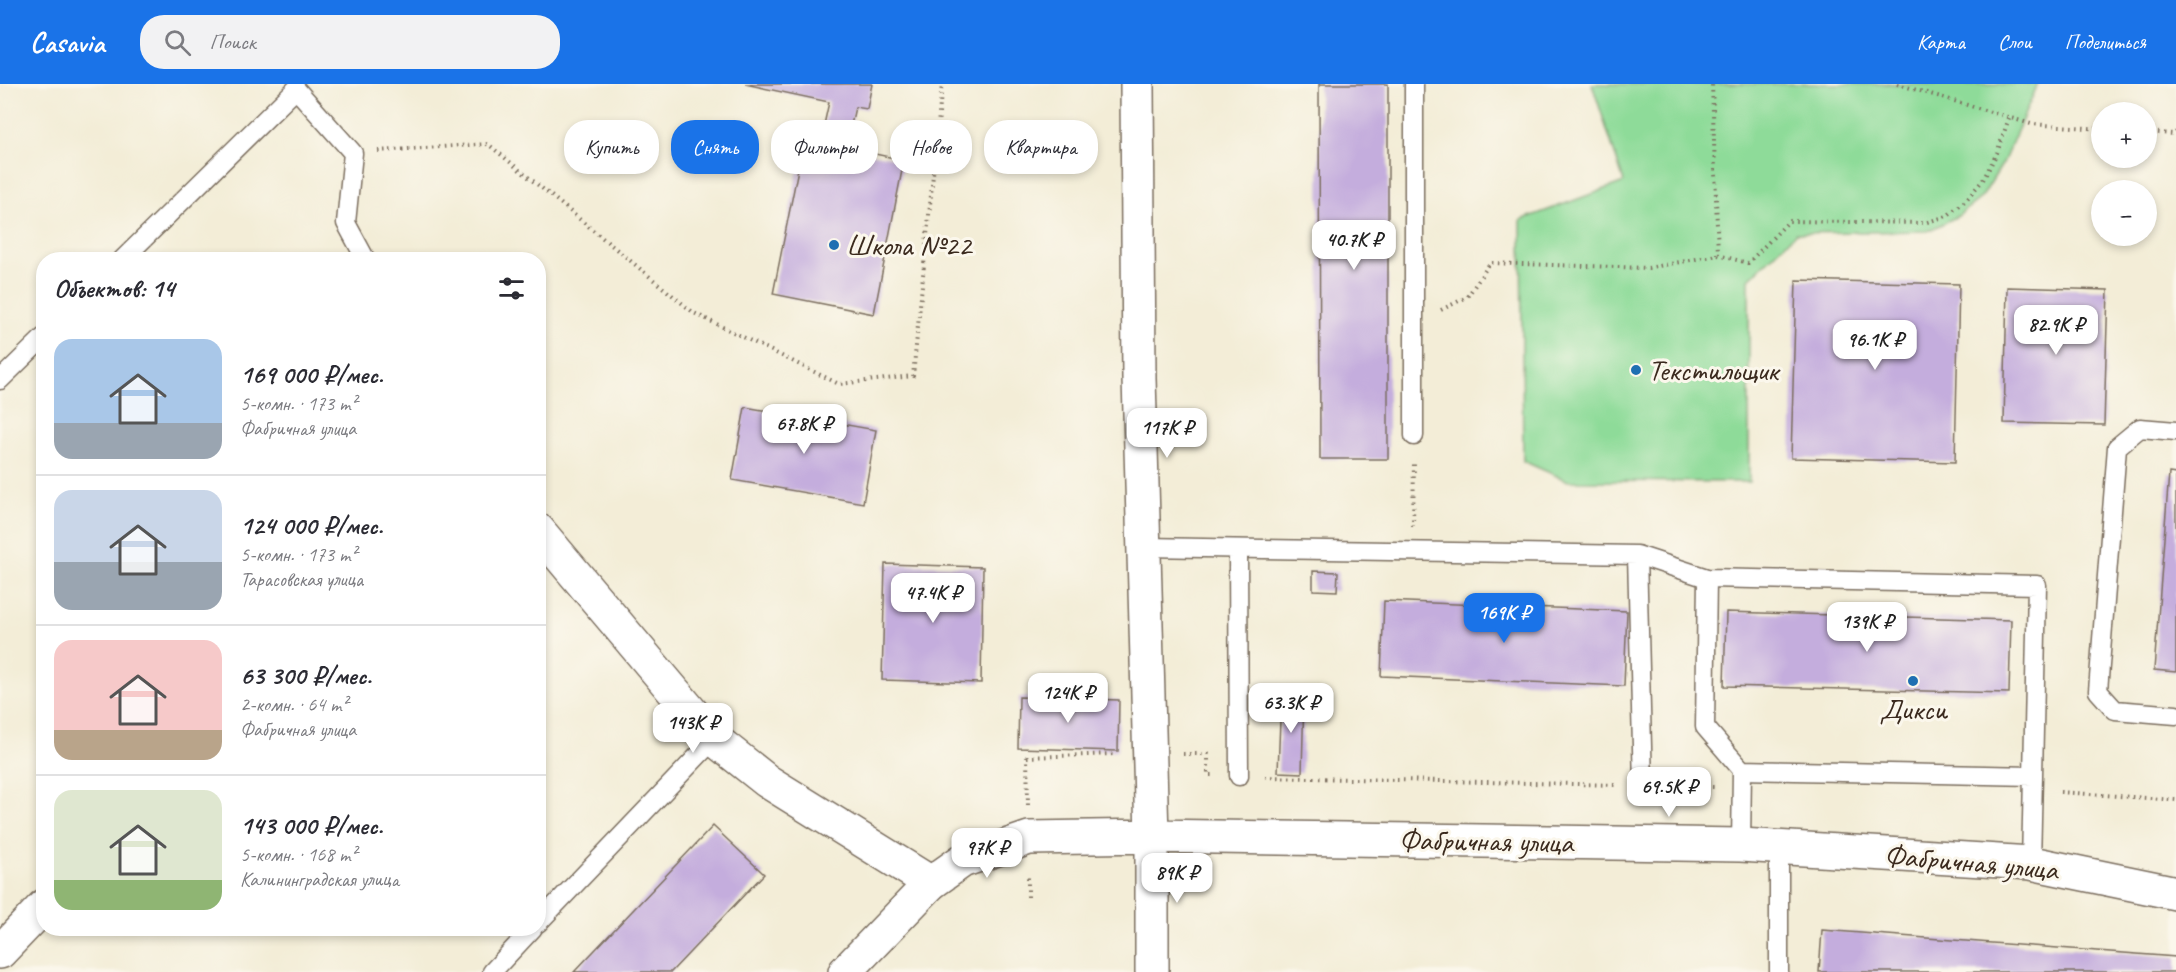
<!DOCTYPE html>
<html lang="ru">
<head>
<meta charset="utf-8">
<style>
	body { margin:0; font-family:Caveat,sans-serif; background:#f2f2f3; color:#2b2b33; height:100vh; display:flex; flex-direction:column; font-size:22px; white-space:nowrap }
	* { box-sizing:border-box; margin:0 }
	p { font-size:20px; color:#7c7c81 }
	.icon { flex:none; width:33px; height:33px; fill:none; stroke:currentColor; stroke-width:2; stroke-linecap:round; stroke-linejoin:round }
	.map { position:relative; flex:1; overflow:hidden }
	.panel { position:absolute; left:36px; top:168px; width:510px; height:684px; display:flex; flex-direction:column; background:#fff; border-radius:24px; box-shadow:0 3px 9px #0003 }
	.panel>* { flex:none }
	.banner { position:absolute; left:564px; top:36px; width:570px; height:54px; display:flex; gap:12px }
	.controls { position:absolute; left:2091px; top:18px; display:grid; gap:12px }
	.controls a { display:grid; place-items:center; width:66px; height:66px; border-radius:50%; background:#fff; box-shadow:0 3px 9px #0003; font-size:30px }
	.price { position:absolute; translate:-50% -51px; padding:0 14px; border-radius:12px; background:#fff; color:#222; font-size:20px; line-height:39px; filter:drop-shadow(0 2px 3px #0008) }
	.price::after { content:''; position:absolute; left:50%; top:36px; width:18px; height:14px; margin-left:-9px; background:inherit; clip-path:polygon(0 0,100% 0,50% 100%) }
	.price.active { background:#1a73e8; color:#fff }
	ul { padding:0; list-style:none }
	li { display:flex; align-items:center; gap:18px; height:150px; padding:0 18px }
	li+li { border-top:2px solid #e1e1e2 }
	li span { display:grid; place-items:center; flex:none; width:168px; height:120px; border-radius:18px; color:#555 }
	li>.icon { margin-inline-start:auto }
	span .icon { width:72px; height:72px; fill:#fffc; stroke-width:1 }
	li b { font-size:26px }
	h2 { display:flex; justify-content:space-between; align-items:center; height:72px; padding:0 18px; font-size:26px }
	.tag { padding:0 21px; border-radius:24px; background:#fff; box-shadow:0 3px 9px #0003; font-size:21px; line-height:54px }
	.tag.active { background:#1a73e8; color:#fff }
	header { display:flex; align-items:center; gap:36px; box-sizing:border-box; height:84px; padding:0 30px; background:#1a73e8; color:#fff }
	header strong { font-size:28px }
	nav { display:flex; gap:33px; margin-inline-start:auto; font-size:21px }
	.search { width:420px; height:54px; background:#f2f2f3; display:flex; align-items:center; gap:15px; box-sizing:border-box; padding:0 21px; border-radius:24px; color:#7c7c81; font-size:22px }
	.map>svg:first-child { display:block }
</style>
</head>
<body>
<header>
<strong>Casavia</strong>
<div class="search"><svg class="icon" aria-label="search" viewBox="0 0 24 24"><circle cx="10" cy="10" r="6"/><path d="M15 15l6 6"/></svg>Поиск</div>
<nav><a>Карта</a><a>Слои</a><a>Поделиться</a></nav>
</header>
<div class="map">
<svg width="2176" height="888" viewBox="0 0 2176 888">
	<rect width="100%" height="100%" fill="#fbf7ec"/>
	<filter id="ink" filterUnits="userSpaceOnUse"><feTurbulence type="fractalNoise" baseFrequency=".0167" numOctaves="2"/><feDisplacementMap in="SourceGraphic" scale="12" xChannelSelector="R" yChannelSelector="G"/><feConvolveMatrix kernelMatrix="1 2 1 2 8 2 1 2 1" color-interpolation-filters="sRGB"/></filter>
	<filter id="wash" filterUnits="userSpaceOnUse"><feTurbulence type="fractalNoise" baseFrequency=".008" numOctaves="4" result="noise"/><feDisplacementMap in="SourceGraphic" scale="24" xChannelSelector="R" yChannelSelector="G"/><feGaussianBlur stdDeviation="1.35" result="paint"/><feColorMatrix in="noise" values="0 0 0 0 0 0 0 0 0 0 0 0 0 0 0 0 0 1.4 0 .05"/><feComposite in="paint" operator="in"/></filter>
	<g filter="url(#wash)">
		<rect width="100%" height="100%" fill="#f3edd7"/>
		<path fill="#8edb99" stroke="#64825c" stroke-width="1.5" d="M1592 0H2038L2003 79 1982 113 1958 132 1928 147 1796 149 1749 195V398L1568 397 1523 377 1521 136 1624 98Z"/>
		<g id="blocks">
			<path fill="#c4addd" d="M745 0H872L867 25 855 23 846 64 904 76 874 230 773 210 804 55 820 59 829 18Z
				M1319 0H1388V375H1320Z
				M1796 196 1959 200 1955 378 1791 374Z
				M2007 203 2108 206 2104 341 2004 339Z
				M745 323 876 346 863 419 732 396Z
				M2169 389 2176 390V588L2154 586Z
				M885 480 983 483 981 599 882 596Z
				M1313 487 1338 488 1337 507 1313 506Z
				M1384 517 1627 527 1624 602 1381 592Z
				M1726 528 2011 536 2009 609 1724 602Z
				M1281 610 1304 611 1302 689 1278 688Z
				M1019 613 1119 616 1118 667 1018 664Z
				M713 742 764 790 671 888H574Z
				M1822 846 2176 873V888H1819Z"/>
		</g>
	</g>
	<g filter="url(#ink)">
		<use href="#blocks" fill-opacity="0" stroke="#7b6e5f" stroke-width="1.5"/>
		<g fill="none" stroke-linecap="round" stroke-linejoin="round">
			<g stroke="#7b6e5f" stroke-width="21">
				<path id="service" d="M1414 0V352
					M122 176 296 5 353 69 346 139 366 176
					M0 296 44 253
					M2176 347 2140 344 2117 363 2098 607 2115 626 2176 631
					M1144 463 1637 471 1643 701
					M1238 465 1239 692
					M1637 471 1707 494
					M1742 686 1705 643 1707 494 2037 501 2033 692
					M1741 761 1742 686 2033 692 2031 779
					M1779 763V888
					M538 839 714 655
					M492 888 533 844"/>
			</g>
			<g stroke="#7b6e5f" stroke-width="36">
				<path id="minor" d="M538 446 714 655 767 697 931 799
					M0 868 44 822"/>
			</g>
			<g stroke="#7b6e5f" stroke-width="36">
				<path id="tertiary" d="M1137 0 1139 294 1152 752V888
					M845 888 931 799 962 777 1029 754 1152 752 1741 761 2031 779 2176 809"/>
			</g>
			<path stroke="#7b6e5f" stroke-width="4" stroke-dasharray="1.5 4.5" stroke-linecap="butt" d="M1897 0 2031 40 2102 45
				M2146 48 2174 50 2176 48
				M378 67 488 60 694 229 839 300 913 292 942 0
				M1718 171 1748 179 1789 137 1924 139 1947 132 1966 116 1983 96 1997 69 2009 34
				M1441 226 1467 213 1490 179 1648 184 1718 171 1712 0
				M1413 442 1414 377
				M1183 670H1208V691H1213
				M1265 693 1618 701
				M1670 702 1717 703
				M2060 708 2176 716
				M1028 721 1027 673 1116 670
				M1028 813V789"/>
			<use href="#service" stroke="#fff" stroke-width="18"/>
			<use href="#minor" stroke="#fff" stroke-width="33"/>
			<use href="#tertiary" stroke="#fff" stroke-width="33"/>
		</g>
	</g>
	<g fill="#1f6fb2" stroke="#fbf7ec" stroke-width="2">
		<circle cx="834" cy="161" r="6"/>
		<circle cx="1636" cy="286" r="6"/>
		<circle cx="1913" cy="597" r="6"/>
	</g>
	<g text-anchor="middle" dominant-baseline="central" stroke-width="6" stroke-linejoin="round" paint-order="stroke">
		<g font-size="30" fill="#3b2a1e" stroke="#fbf7ec" text-anchor="start">
			<text x="846" y="161">Школа №22</text>
			<text x="1648" y="286">Текстильщик</text>
			<text x="1913" y="625" text-anchor="middle">Дикси</text>
		</g>
		<g font-size="30" fill="#3b2a1e" stroke="#fbf7ec">
			<text transform="translate(1486 757) rotate(1)">Фабричная улица</text>
			<text transform="translate(1971 778) rotate(5)">Фабричная улица</text>
		</g>
	</g>
</svg>
<div class="controls">
<a>+</a>
<a>−</a>
</div>
<b class="price" style="left:1354px;top:187px">40.7K ₽</b>
<b class="price" style="left:2056px;top:272px">82.9K ₽</b>
<b class="price" style="left:1875px;top:287px">96.1K ₽</b>
<b class="price" style="left:804px;top:371px">67.8K ₽</b>
<b class="price" style="left:1167px;top:375px">117K ₽</b>
<b class="price" style="left:933px;top:540px">47.4K ₽</b>
<b class="price active" style="left:1504px;top:560px">169K ₽</b>
<b class="price" style="left:1867px;top:569px">139K ₽</b>
<b class="price" style="left:1068px;top:640px">124K ₽</b>
<b class="price" style="left:1291px;top:650px">63.3K ₽</b>
<b class="price" style="left:693px;top:670px">143K ₽</b>
<b class="price" style="left:1669px;top:734px">69.5K ₽</b>
<b class="price" style="left:987px;top:795px">97K ₽</b>
<b class="price" style="left:1177px;top:820px">89K ₽</b>
<div class="banner">
<a class="tag">Купить</a>
<a class="tag active">Снять</a>
<a class="tag">Фильтры</a>
<a class="tag">Новое</a>
<a class="tag">Квартира</a>
</div>
<section class="panel">
<h2>Объектов: 14<svg class="icon" aria-label="filters" viewBox="0 0 24 24"><path d="M4 7h16M4 17h16"/><circle cx="9" cy="7" r="2"/><circle cx="15" cy="17" r="2"/></svg></h2>
<ul>
<li><span style="background:linear-gradient(#a9c7e8 70%,#9aa5b1 0)"><svg class="icon" aria-label="home" viewBox="0 0 24 24"><path d="M3 11l9-7 9 7M6 9v11h12V9"/></svg></span><div><b>169 000 ₽/мес.</b><p>5-комн. · 173 m²</p><p>Фабричная улица</p></div></li>
<li><span style="background:linear-gradient(#c9d6e8 60%,#9aa5b1 0)"><svg class="icon" aria-label="home" viewBox="0 0 24 24"><path d="M3 11l9-7 9 7M6 9v11h12V9"/></svg></span><div><b>124 000 ₽/мес.</b><p>5-комн. · 173 m²</p><p>Тарасовская улица</p></div></li>
<li><span style="background:linear-gradient(#f6c9c9 75%,#b9a48a 0)"><svg class="icon" aria-label="home" viewBox="0 0 24 24"><path d="M3 11l9-7 9 7M6 9v11h12V9"/></svg></span><div><b>63 300 ₽/мес.</b><p>2-комн. · 64 m²</p><p>Фабричная улица</p></div></li>
<li><span style="background:linear-gradient(#dfe7d0 75%,#8fb573 0)"><svg class="icon" aria-label="home" viewBox="0 0 24 24"><path d="M3 11l9-7 9 7M6 9v11h12V9"/></svg></span><div><b>143 000 ₽/мес.</b><p>5-комн. · 168 m²</p><p>Калининградская улица</p></div></li>
</ul>
</section>
</div>
</body>
</html>
